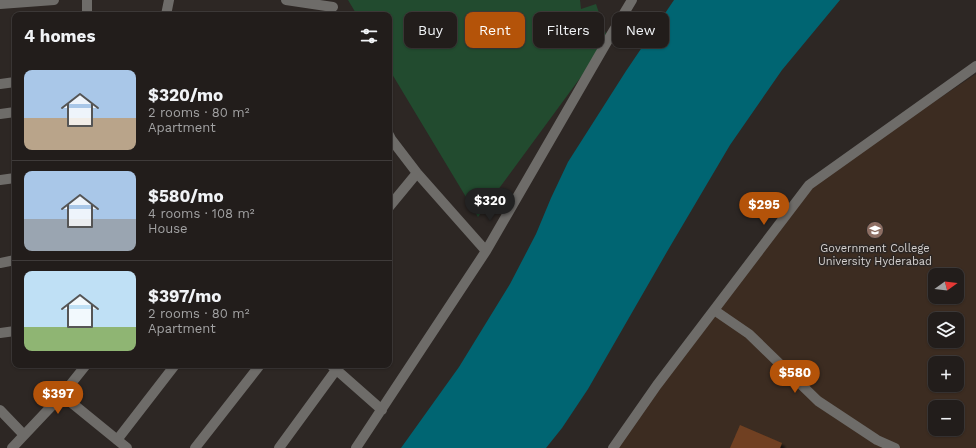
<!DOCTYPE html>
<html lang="en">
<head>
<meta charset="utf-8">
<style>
	body { margin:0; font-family:"Work Sans",sans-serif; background:#2e2a28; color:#f1f3f6; height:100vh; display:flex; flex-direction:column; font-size:15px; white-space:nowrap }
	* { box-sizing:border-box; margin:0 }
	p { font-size:13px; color:#a2a2a3 }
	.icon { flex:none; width:22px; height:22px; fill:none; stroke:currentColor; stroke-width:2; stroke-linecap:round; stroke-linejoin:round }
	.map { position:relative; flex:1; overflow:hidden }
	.side { position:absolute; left:12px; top:12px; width:380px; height:356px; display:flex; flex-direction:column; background:#221d1b; border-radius:8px; box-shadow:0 1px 3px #0004,0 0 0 1px #3f3b3a }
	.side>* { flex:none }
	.hud { position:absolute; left:404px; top:12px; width:380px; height:36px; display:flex; gap:8px }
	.needle { width:26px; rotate:75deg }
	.controls { position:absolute; left:928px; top:268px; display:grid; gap:8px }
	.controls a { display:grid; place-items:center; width:36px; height:36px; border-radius:8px; background:#221d1b; box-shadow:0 1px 3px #0004,0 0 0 1px #3f3b3a; font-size:20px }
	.price { position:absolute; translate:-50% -34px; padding:0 9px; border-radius:14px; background:#b45309; color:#fff; font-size:13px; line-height:26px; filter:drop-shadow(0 1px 2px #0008) }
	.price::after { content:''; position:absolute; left:50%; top:24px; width:12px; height:9px; margin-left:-6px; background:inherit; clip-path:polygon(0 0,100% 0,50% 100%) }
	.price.current { background:#222; color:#fff }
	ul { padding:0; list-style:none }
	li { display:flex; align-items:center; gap:12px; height:100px; padding:0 12px }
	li+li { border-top:1px solid #3f3b3a }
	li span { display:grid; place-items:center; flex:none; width:112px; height:80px; border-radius:8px; color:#555 }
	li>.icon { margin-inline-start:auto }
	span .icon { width:48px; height:48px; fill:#fffc; stroke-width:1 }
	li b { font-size:17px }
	h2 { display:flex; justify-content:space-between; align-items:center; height:48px; padding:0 12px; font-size:17px }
	.pill { padding:0 14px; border-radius:8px; background:#221d1b; box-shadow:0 1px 3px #0004,0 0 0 1px #3f3b3a; font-size:14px; line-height:36px }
	.pill.current { background:#b45309; color:#fff }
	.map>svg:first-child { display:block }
</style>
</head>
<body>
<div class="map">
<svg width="976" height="448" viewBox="0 0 976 448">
	<defs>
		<filter id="shadow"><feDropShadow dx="3.5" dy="3.5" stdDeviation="1" flood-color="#0009"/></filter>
	</defs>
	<rect width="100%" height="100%" fill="#2d2724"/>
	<path fill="#3c2c21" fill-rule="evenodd" d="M976 74V448H614L809 185ZM935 275H957V297H935ZM935 319H957V341H935ZM935 363H957V385H935ZM935 407H957V429H935Z"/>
	<path fill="#224b2f" d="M348 0H580L581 9 596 4 608 40 478 217 389 69V15H357Z"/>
	<path fill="#006572" d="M674 0H840L782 70 730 145 668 250 588 389 562 428 546 448H401L459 367 510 284 536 234 551 198 568 162 626 71Z"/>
	<path fill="#704021" filter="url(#shadow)" d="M740 425 782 443 780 448H730Z"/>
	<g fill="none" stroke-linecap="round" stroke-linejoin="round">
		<path stroke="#6e6c69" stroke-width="10" d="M286 0 333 7
			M0 4 54 0
			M87 15V0
			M166 15 169 0
			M0 84 15 82
			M0 114 15 112
			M389 135 391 139 417 173 486 251
			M0 180 15 178
			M389 207 417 173
			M0 263 15 260
			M714 310 749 334 818 401 877 440 895 448
			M0 333 15 331
			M331 365 382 410
			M62 395 127 448
			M0 410 24 435
			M117 440 175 365
			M12 448 62 395 86 365
			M195 448 260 365
			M279 448 336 370
			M356 448 486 251 608 40 632 0
			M613 448 657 385 809 185 976 66"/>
	</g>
	<defs>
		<g id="university-disc" transform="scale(0.9)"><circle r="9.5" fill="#8d6e63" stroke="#2d2724"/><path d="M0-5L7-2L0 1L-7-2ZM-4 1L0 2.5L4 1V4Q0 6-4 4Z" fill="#fff"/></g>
	</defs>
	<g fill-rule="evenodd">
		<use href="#university-disc" x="875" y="230"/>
	</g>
	<g text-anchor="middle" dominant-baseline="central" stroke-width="3" stroke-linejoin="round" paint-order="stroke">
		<g font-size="11" fill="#d5d1cf" stroke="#2d2724">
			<text x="875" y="248">Government College<tspan x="875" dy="13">University Hyderabad</tspan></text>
		</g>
	</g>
</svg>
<div class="controls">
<a><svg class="needle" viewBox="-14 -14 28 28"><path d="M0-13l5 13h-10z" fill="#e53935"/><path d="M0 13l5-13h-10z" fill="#a2a2a3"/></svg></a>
<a><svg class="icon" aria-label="layers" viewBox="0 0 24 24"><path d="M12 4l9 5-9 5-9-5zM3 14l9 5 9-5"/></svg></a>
<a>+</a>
<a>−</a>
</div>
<b class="price current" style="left:490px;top:222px">$320</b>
<b class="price" style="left:764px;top:226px">$295</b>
<b class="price" style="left:795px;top:394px">$580</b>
<b class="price" style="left:58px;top:415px">$397</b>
<div class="hud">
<a class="pill">Buy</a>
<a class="pill current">Rent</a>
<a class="pill">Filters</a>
<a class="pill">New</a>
</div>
<section class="side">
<h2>4 homes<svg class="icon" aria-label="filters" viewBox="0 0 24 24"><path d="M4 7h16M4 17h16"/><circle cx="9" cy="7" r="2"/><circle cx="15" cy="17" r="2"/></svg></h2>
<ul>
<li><span style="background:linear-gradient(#a9c7e8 60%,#b9a48a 0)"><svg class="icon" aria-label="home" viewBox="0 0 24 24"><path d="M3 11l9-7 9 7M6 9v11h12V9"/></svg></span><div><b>$320/mo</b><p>2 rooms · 80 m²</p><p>Apartment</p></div></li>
<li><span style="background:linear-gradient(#a9c7e8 60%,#9aa5b1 0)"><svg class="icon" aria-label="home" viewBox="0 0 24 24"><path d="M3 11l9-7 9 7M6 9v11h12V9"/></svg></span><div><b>$580/mo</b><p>4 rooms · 108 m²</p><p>House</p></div></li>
<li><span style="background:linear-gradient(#bfe0f5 70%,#8fb573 0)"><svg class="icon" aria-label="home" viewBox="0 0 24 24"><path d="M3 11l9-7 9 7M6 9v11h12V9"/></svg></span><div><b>$397/mo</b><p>2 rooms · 80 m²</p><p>Apartment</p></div></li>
</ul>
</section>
</div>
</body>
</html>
